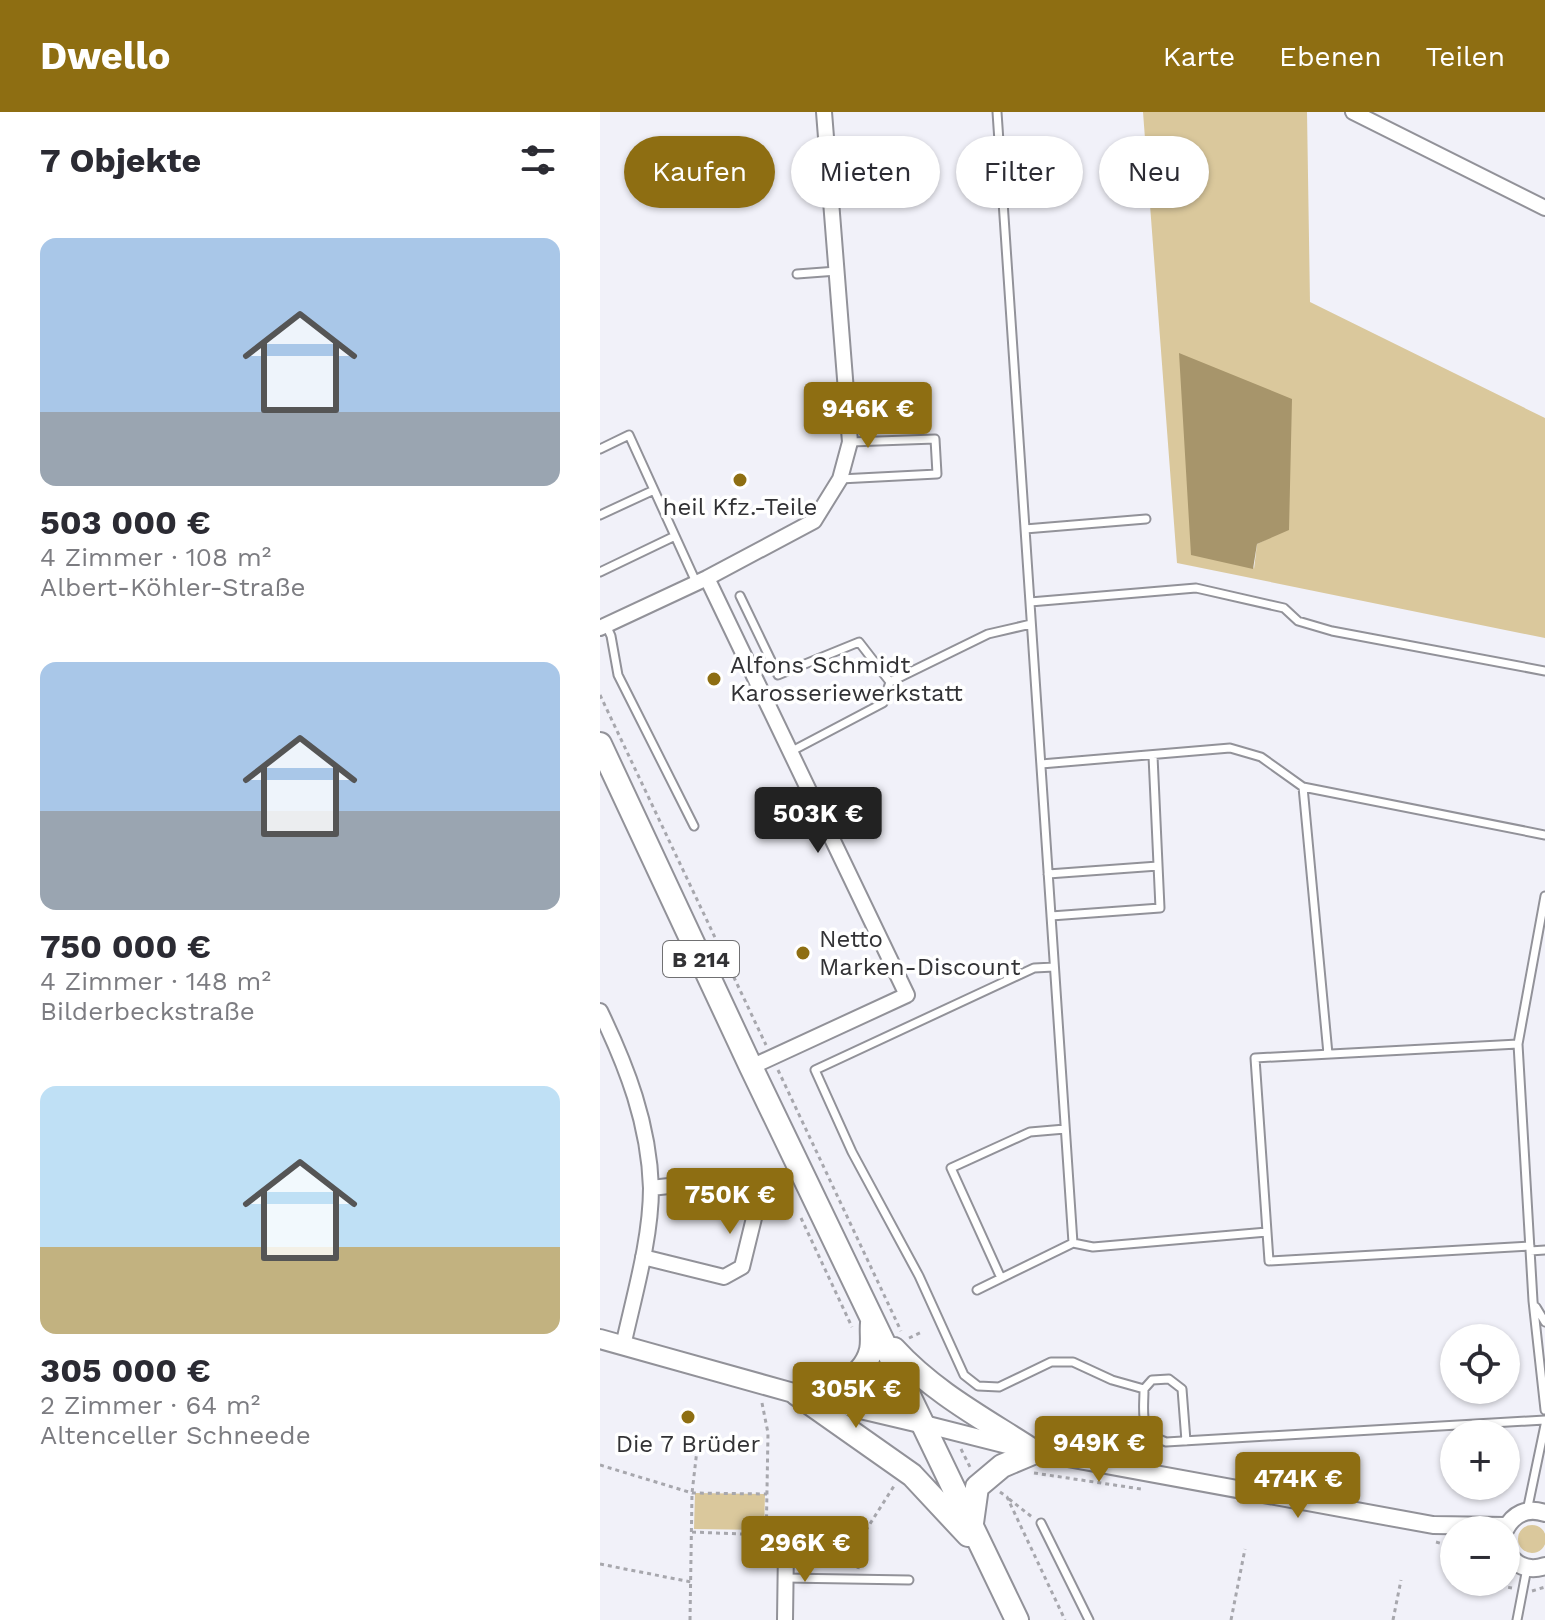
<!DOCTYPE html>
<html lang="de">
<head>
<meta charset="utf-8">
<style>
	body { margin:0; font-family:"Work Sans",sans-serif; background:#f7f7f7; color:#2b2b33; height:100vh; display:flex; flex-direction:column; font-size:30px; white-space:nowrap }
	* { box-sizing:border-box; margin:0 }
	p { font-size:26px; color:#7c7c81 }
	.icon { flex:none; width:44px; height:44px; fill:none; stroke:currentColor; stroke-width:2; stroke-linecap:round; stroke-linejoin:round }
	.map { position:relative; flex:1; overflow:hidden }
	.drawer { display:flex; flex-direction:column; background:#fff; width:600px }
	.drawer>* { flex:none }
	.hud { position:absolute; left:24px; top:24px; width:760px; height:72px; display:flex; gap:16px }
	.buttons { position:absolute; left:840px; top:1212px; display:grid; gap:16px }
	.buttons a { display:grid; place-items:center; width:80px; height:80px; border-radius:50%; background:#fff; box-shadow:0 2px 6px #0004; font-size:40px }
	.price { position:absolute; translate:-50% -68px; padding:0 18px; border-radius:8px; background:#8e6e12; color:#fff; font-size:26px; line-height:52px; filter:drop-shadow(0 2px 4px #0008) }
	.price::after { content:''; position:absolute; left:50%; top:48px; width:24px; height:18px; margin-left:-12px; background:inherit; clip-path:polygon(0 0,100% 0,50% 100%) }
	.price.current { background:#222; color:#fff }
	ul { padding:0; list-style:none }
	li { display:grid; align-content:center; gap:16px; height:424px; padding:0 40px }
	li span { display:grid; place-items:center; height:248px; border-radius:16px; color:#555 }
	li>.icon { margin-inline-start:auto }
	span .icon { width:144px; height:144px; fill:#fffc; stroke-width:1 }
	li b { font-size:34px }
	h2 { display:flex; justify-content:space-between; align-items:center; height:96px; padding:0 40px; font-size:34px }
	.chip { padding:0 28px; border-radius:36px; background:#fff; box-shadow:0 2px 6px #0004; font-size:28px; line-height:72px }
	.chip.current { background:#8e6e12; color:#fff }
	header { display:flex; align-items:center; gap:48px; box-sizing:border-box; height:112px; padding:0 40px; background:#8e6e12; color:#fff }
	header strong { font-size:38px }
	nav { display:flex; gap:44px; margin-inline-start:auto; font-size:28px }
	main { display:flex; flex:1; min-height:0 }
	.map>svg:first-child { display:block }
</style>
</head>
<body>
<header>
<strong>Dwello</strong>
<nav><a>Karte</a><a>Ebenen</a><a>Teilen</a></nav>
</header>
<main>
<section class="drawer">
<h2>7 Objekte<svg class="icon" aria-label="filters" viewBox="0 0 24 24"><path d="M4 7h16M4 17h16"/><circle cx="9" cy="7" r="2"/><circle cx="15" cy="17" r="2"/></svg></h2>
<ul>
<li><span style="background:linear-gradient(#a9c7e8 70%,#9aa5b1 0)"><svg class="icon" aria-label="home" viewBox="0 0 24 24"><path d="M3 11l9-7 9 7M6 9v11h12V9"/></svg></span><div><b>503 000 €</b><p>4 Zimmer · 108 m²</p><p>Albert-Köhler-Straße</p></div></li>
<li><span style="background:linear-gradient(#a9c7e8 60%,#9aa5b1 0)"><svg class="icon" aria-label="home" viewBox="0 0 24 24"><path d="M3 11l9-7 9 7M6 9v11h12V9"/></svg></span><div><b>750 000 €</b><p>4 Zimmer · 148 m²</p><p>Bilderbeckstraße</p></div></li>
<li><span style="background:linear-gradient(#bfe0f5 65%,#c2b280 0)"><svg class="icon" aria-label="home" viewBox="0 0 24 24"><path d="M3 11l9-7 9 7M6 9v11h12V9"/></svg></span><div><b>305 000 €</b><p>2 Zimmer · 64 m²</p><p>Altenceller Schneede</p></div></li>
</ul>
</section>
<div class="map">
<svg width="945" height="1508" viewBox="0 0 945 1508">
	<rect width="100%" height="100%" fill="#f1f1f9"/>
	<path fill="#dac89c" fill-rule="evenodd" d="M543 0H707L710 190 945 306V526L577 451ZM579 242 671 425 657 432 654 457Z
		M95 1381 165 1382 164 1418 94 1417Z
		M918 1427a14 14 0 1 1 28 0a14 14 0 1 1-28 0Z"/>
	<path fill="#a7956b" d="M579 241 692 287 689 418 657 432 653 457 591 443Z"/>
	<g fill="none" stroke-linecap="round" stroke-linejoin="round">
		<g stroke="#929299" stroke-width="11">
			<path id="service" d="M197 162 237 159
				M0 337 29 323 96 470
				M240 367 337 362 335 327 250 330
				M0 403 54 378
				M425 417 546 407
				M0 460 75 424
				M140 484 178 563 259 530 290 570 388 522 431 512
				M430 490 596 476 684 496 698 509 732 519 945 559
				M6 513 11 524 18 563 94 714
				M190 640 283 591 290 570
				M441 652 630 636 661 645 703 675 728 942
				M703 675 945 723
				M448 762 558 754
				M945 784 918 932 933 1189 945 1298
				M451 804 560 796 553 644
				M454 855 434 856 215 958 252 1040 319 1164 364 1263 378 1274 399 1275 451 1250H473L512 1268 544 1277C544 1303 538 1320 566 1330L945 1308
				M667 1120 655 946 918 932
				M473 1131 493 1135 667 1120 669 1149 930 1134
				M930 1139 945 1138
				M401 1166 351 1056 430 1020 465 1017
				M377 1178 473 1131 397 0
				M936 1195 945 1210
				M544 1277 552 1268 569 1267 582 1277 586 1329
				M927 1399 945 1313
				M441 1411 489 1508
				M186 1466 309 1468
				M917 1508 927 1456"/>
		</g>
		<g stroke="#929299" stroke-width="18">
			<path id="minor" d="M753 0 945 96
				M107 466 307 883 151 955
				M0 516 107 466 214 409 240 367 250 330 224 0
				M0 899C27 955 49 1012 51 1076 51 1127 34 1184 23 1234
				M43 1145 124 1165 142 1155 154 1106 144 1089 78 1073 51 1076
				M185 1508 186 1435"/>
		</g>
		<g stroke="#929299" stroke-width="20">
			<path id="tertiary" d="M324 1312 435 1340 833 1413 906 1414
				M905 1418C913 1402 927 1395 945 1401
				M906 1438C914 1453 928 1460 945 1454"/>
		</g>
		<g stroke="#929299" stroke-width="22">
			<path id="secondary" d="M0 1227 197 1282 324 1312"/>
		</g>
		<g stroke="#929299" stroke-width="26">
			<path id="primary" d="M0 632 151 955 417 1508
				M294 1237C334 1281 386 1308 435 1340
				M197 1282 312 1363 368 1423
				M197 1282C225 1279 263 1271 271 1238 273 1230 271 1219 272 1211
				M372 1411 377 1375 402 1354 435 1340"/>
		</g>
		<path stroke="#a7a7ad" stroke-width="3" stroke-dasharray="4 4" stroke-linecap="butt" d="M0 583 166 933
			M178 958 301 1219
			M201 1106 252 1215
			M309 1226 322 1220
			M275 1269 281 1284
			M162 1291 168 1321 166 1435H170
			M361 1337 370 1355
			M0 1353 92 1381 167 1382
			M434 1361 541 1377
			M400 1380 407 1385 465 1508
			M409 1387 432 1405
			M92 1420 166 1423
			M836 1430 854 1435
			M0 1452 91 1470
			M258 1457 261 1426 294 1374
			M903 1470 906 1475 912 1476
			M932 1479 945 1475
			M90 1508 92 1381 97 1338
			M631 1508 645 1437
			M793 1508 801 1468"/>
		<use href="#service" stroke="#fff" stroke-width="7"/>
		<use href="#minor" stroke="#fff" stroke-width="14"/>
		<use href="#tertiary" stroke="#fff" stroke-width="16"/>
		<use href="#secondary" stroke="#fff" stroke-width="18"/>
		<use href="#primary" stroke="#fff" stroke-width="22"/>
	</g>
	<g fill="#8e6e12" stroke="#fff" stroke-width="3">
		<circle cx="140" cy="368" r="8"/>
		<circle cx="114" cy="567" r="8"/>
		<circle cx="203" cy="841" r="8"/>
		<circle cx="88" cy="1305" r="8"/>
	</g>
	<g text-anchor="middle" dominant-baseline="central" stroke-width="7" stroke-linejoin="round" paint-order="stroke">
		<rect fill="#fff" stroke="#707072" stroke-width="2" x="63" y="829" width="76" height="36" rx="6"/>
		<g font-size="22" font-weight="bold" fill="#323235">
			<text x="101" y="847">B 214</text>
		</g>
		<g font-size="24" fill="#323235" stroke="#fff">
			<text x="140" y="395">heil Kfz.-Teile</text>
			<text x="130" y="553" text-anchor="start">Alfons Schmidt<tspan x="130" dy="28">Karosseriewerkstatt</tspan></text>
			<text x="219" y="827" text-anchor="start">Netto<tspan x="219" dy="28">Marken-Discount</tspan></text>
			<text x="88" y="1332">Die 7 Brüder</text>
		</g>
	</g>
</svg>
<div class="buttons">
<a><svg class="icon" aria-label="locate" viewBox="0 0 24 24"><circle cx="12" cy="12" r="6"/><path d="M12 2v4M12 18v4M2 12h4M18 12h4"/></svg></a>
<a>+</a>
<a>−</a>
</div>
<b class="price" style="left:268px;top:338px">946K €</b>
<b class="price current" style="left:218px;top:743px">503K €</b>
<b class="price" style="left:130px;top:1124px">750K €</b>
<b class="price" style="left:256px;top:1318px">305K €</b>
<b class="price" style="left:499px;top:1372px">949K €</b>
<b class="price" style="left:698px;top:1408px">474K €</b>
<b class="price" style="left:205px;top:1472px">296K €</b>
<div class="hud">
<a class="chip current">Kaufen</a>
<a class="chip">Mieten</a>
<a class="chip">Filter</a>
<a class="chip">Neu</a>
</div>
</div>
</main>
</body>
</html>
